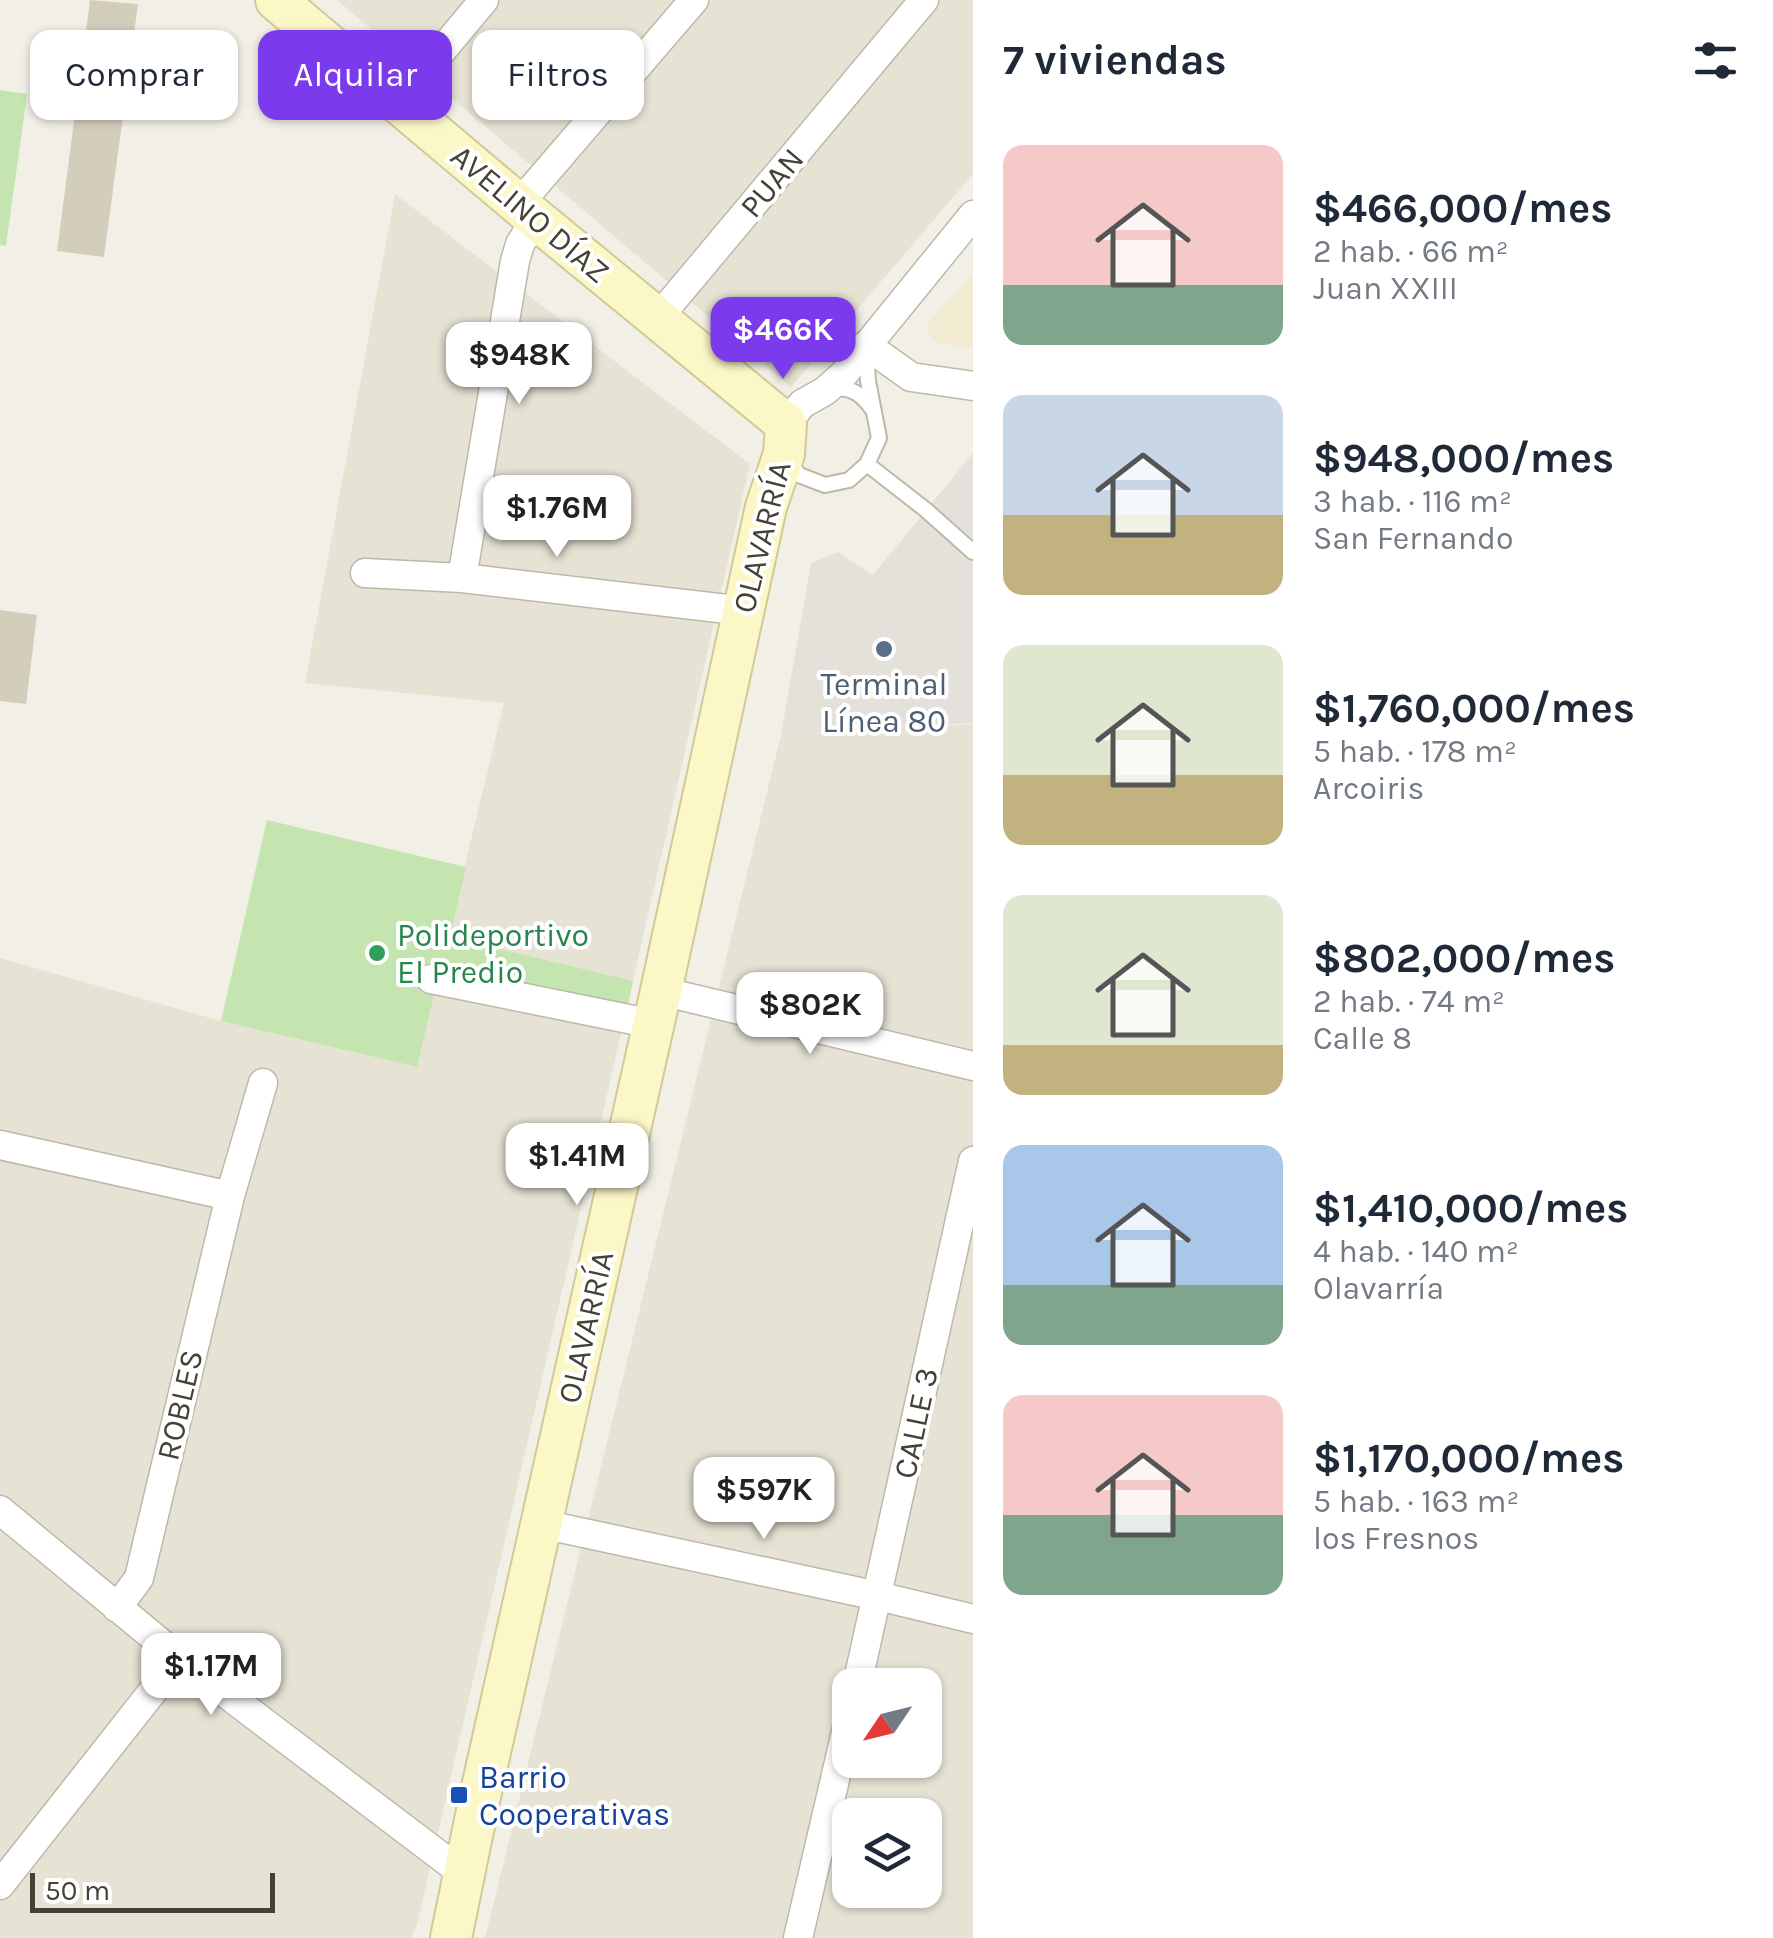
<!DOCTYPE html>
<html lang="es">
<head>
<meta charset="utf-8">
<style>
	body { margin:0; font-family:Karla,sans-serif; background:#f6f6f7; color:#1f2937; height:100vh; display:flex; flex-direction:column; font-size:38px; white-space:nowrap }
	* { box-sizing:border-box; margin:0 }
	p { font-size:32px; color:#747a83 }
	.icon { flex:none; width:55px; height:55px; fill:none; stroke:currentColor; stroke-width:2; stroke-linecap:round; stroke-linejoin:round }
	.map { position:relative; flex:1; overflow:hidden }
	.drawer { display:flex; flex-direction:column; background:#fff; width:800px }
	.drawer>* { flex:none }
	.top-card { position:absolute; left:30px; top:30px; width:792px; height:90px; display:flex; gap:20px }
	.needle { width:65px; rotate:235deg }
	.controls { position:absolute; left:832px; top:1668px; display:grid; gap:20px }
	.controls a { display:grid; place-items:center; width:110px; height:110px; border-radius:20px; background:#fff; box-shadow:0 2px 8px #0004; font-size:50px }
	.scale { position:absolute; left:30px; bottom:25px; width:245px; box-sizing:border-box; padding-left:10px; border:5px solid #444135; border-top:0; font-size:28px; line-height:35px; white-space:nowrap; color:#444135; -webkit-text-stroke:8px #fff; paint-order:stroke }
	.price { position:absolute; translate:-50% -85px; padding:0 22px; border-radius:20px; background:#fff; color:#222; font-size:32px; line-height:65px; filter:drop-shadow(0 2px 5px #0008) }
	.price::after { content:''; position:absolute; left:50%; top:60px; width:30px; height:22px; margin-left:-15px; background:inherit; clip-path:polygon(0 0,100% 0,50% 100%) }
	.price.active { background:#7c3aed; color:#fff }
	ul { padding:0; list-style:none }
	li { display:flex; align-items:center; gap:30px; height:250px; padding:0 30px }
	li span { display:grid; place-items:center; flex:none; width:280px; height:200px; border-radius:20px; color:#555 }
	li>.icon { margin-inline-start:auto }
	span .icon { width:120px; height:120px; fill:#fffc; stroke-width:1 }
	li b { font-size:42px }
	h2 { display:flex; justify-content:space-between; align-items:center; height:120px; padding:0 30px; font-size:42px }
	.tag { padding:0 35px; border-radius:20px; background:#fff; box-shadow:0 2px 8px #0004; font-size:35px; line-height:90px }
	.tag.active { background:#7c3aed; color:#fff }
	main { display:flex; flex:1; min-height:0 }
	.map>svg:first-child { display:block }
</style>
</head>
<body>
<main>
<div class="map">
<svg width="973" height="1938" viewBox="0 0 973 1938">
	<rect width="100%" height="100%" fill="#f2f0e6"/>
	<path fill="#e6e3d4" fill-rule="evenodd" d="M337 0H973V174L791 387Z
		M395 194 750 464 633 981 417 1925 411 1938H0V958L221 1021 416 1067 504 703 305 683Z
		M973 724V1938H485L781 735ZM850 1685H925V1760H850ZM850 1815H925V1890H850Z"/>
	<path fill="#f3ead2" d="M973 273V348L937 343 928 332 926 326Z"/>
	<path fill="#e4e1db" d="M973 453V723L781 735 811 563 838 552 873 575Z"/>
	<path fill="#c4e4b0" d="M0 90 27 94 6 246 0 245Z
		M267 820 466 867 450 937 633 981 626 1013 440 969 417 1067 221 1021Z"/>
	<path fill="#d3cebc" d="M90 0 138 4 104 257 57 251Z
		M0 610 37 615 26 704 0 701Z
		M925 1853 943 1857 935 1892 925 1890Z"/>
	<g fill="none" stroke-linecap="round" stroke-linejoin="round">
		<g stroke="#bdb9a9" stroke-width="18">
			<path id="lane" d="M834 389C852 386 863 396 873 410
				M787 459 799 475 825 485 849 480 867 464 879 438 868 381 866 351
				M867 464 926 510 973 552"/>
		</g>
		<g stroke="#bdb9a9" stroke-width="31">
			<path id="street" d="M398 103 484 0
				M518 205 694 0
				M657 319 924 0
				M866 345 911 377 973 386
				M786 424 802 404 825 391 843 375 973 215
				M365 573 462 578 744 611
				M462 578 515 261 520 244 536 219
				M431 979 653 1024
				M661 991 973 1066
				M0 1145 230 1196
				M0 1510 179 1658 464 1874
				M542 1524 878 1596 973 1619
				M117 1608 139 1578 230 1196 263 1083
				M857 1685 973 1161
				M0 1885 179 1658
				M798 1938 850 1715"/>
		</g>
		<g stroke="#d0ca97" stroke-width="44">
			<path id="secondary" d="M276 0 536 219 786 424 784 454 766 507 661 991 479 1801 451 1938"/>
		</g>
		<use href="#lane" stroke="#fff" stroke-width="14"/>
		<use href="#street" stroke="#fff" stroke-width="28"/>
		<use href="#secondary" stroke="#fcf7c6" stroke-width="40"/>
	</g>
	<circle fill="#5c6f8a" stroke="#fff" stroke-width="4" cx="884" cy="649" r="10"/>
	<circle fill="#2e9e5b" stroke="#fff" stroke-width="4" cx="377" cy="953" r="10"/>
	<rect fill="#1a4fb4" stroke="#fff" stroke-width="4" x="449" y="1785" width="20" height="20" rx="5"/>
	<g text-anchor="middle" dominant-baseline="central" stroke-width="8" stroke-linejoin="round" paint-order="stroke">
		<g font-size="32" fill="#444135" stroke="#fff">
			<text transform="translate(772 183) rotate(-50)">PUAN</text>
			<text transform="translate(530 214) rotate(40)">AVELINO DÍAZ</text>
			<text transform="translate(762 537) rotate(-76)">OLAVARRÍA</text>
			<text transform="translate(586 1327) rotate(-77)">OLAVARRÍA</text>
			<text transform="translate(180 1405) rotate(-77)">ROBLES</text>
			<text transform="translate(916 1423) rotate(-78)">CALLE 3</text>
		</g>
		<g font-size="32" fill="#4e5e75" stroke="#fff">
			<text x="884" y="684">Terminal<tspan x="884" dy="37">Línea 80</tspan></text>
		</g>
		<g font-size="32" fill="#27864d" stroke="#fff" text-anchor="start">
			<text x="397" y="935">Polideportivo<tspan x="397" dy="37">El Predio</tspan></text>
		</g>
		<g font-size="32" fill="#164399" stroke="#fff" text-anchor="start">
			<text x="479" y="1777">Barrio<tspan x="479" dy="37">Cooperativas</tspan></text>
		</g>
	</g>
</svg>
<div class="controls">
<a><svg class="needle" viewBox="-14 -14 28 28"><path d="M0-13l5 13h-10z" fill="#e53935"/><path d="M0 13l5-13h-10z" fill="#747a83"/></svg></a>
<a><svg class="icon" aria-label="layers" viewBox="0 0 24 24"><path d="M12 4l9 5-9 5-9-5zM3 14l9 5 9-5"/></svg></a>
</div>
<div class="scale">50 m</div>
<b class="price active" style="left:783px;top:382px">$466K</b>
<b class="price" style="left:519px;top:407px">$948K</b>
<b class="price" style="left:557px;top:560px">$1.76M</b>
<b class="price" style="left:810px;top:1057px">$802K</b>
<b class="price" style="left:577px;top:1208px">$1.41M</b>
<b class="price" style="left:764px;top:1542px">$597K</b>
<b class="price" style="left:211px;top:1718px">$1.17M</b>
<div class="top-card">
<a class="tag">Comprar</a>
<a class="tag active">Alquilar</a>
<a class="tag">Filtros</a>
</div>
</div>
<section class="drawer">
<h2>7 viviendas<svg class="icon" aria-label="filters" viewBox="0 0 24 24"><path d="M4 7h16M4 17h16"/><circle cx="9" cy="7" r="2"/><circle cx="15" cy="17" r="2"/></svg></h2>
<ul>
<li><span style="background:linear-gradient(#f6c9c9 70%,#7fa58c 0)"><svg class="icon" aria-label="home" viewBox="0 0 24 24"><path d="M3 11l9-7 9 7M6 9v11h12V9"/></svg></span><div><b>$466,000/mes</b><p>2 hab. · 66 m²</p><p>Juan XXIII</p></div></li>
<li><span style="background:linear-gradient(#c9d6e8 60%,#c2b280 0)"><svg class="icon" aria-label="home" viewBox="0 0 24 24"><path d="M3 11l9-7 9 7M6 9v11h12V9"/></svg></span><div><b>$948,000/mes</b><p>3 hab. · 116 m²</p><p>San Fernando</p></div></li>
<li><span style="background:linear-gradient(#dfe7d0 65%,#c2b280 0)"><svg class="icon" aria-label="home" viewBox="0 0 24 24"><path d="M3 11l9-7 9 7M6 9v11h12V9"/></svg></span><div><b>$1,760,000/mes</b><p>5 hab. · 178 m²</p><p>Arcoiris</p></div></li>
<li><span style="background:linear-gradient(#dfe7d0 75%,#c2b280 0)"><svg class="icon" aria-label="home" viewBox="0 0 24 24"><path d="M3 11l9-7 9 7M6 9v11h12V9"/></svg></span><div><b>$802,000/mes</b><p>2 hab. · 74 m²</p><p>Calle 8</p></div></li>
<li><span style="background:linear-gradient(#a9c7e8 70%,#7fa58c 0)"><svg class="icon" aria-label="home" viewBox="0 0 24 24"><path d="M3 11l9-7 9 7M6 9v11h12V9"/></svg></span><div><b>$1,410,000/mes</b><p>4 hab. · 140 m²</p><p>Olavarría</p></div></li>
<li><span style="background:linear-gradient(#f6c9c9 60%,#7fa58c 0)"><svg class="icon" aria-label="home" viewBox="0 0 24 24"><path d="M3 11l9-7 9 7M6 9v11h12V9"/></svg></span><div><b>$1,170,000/mes</b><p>5 hab. · 163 m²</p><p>los Fresnos</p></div></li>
</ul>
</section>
</main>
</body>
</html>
